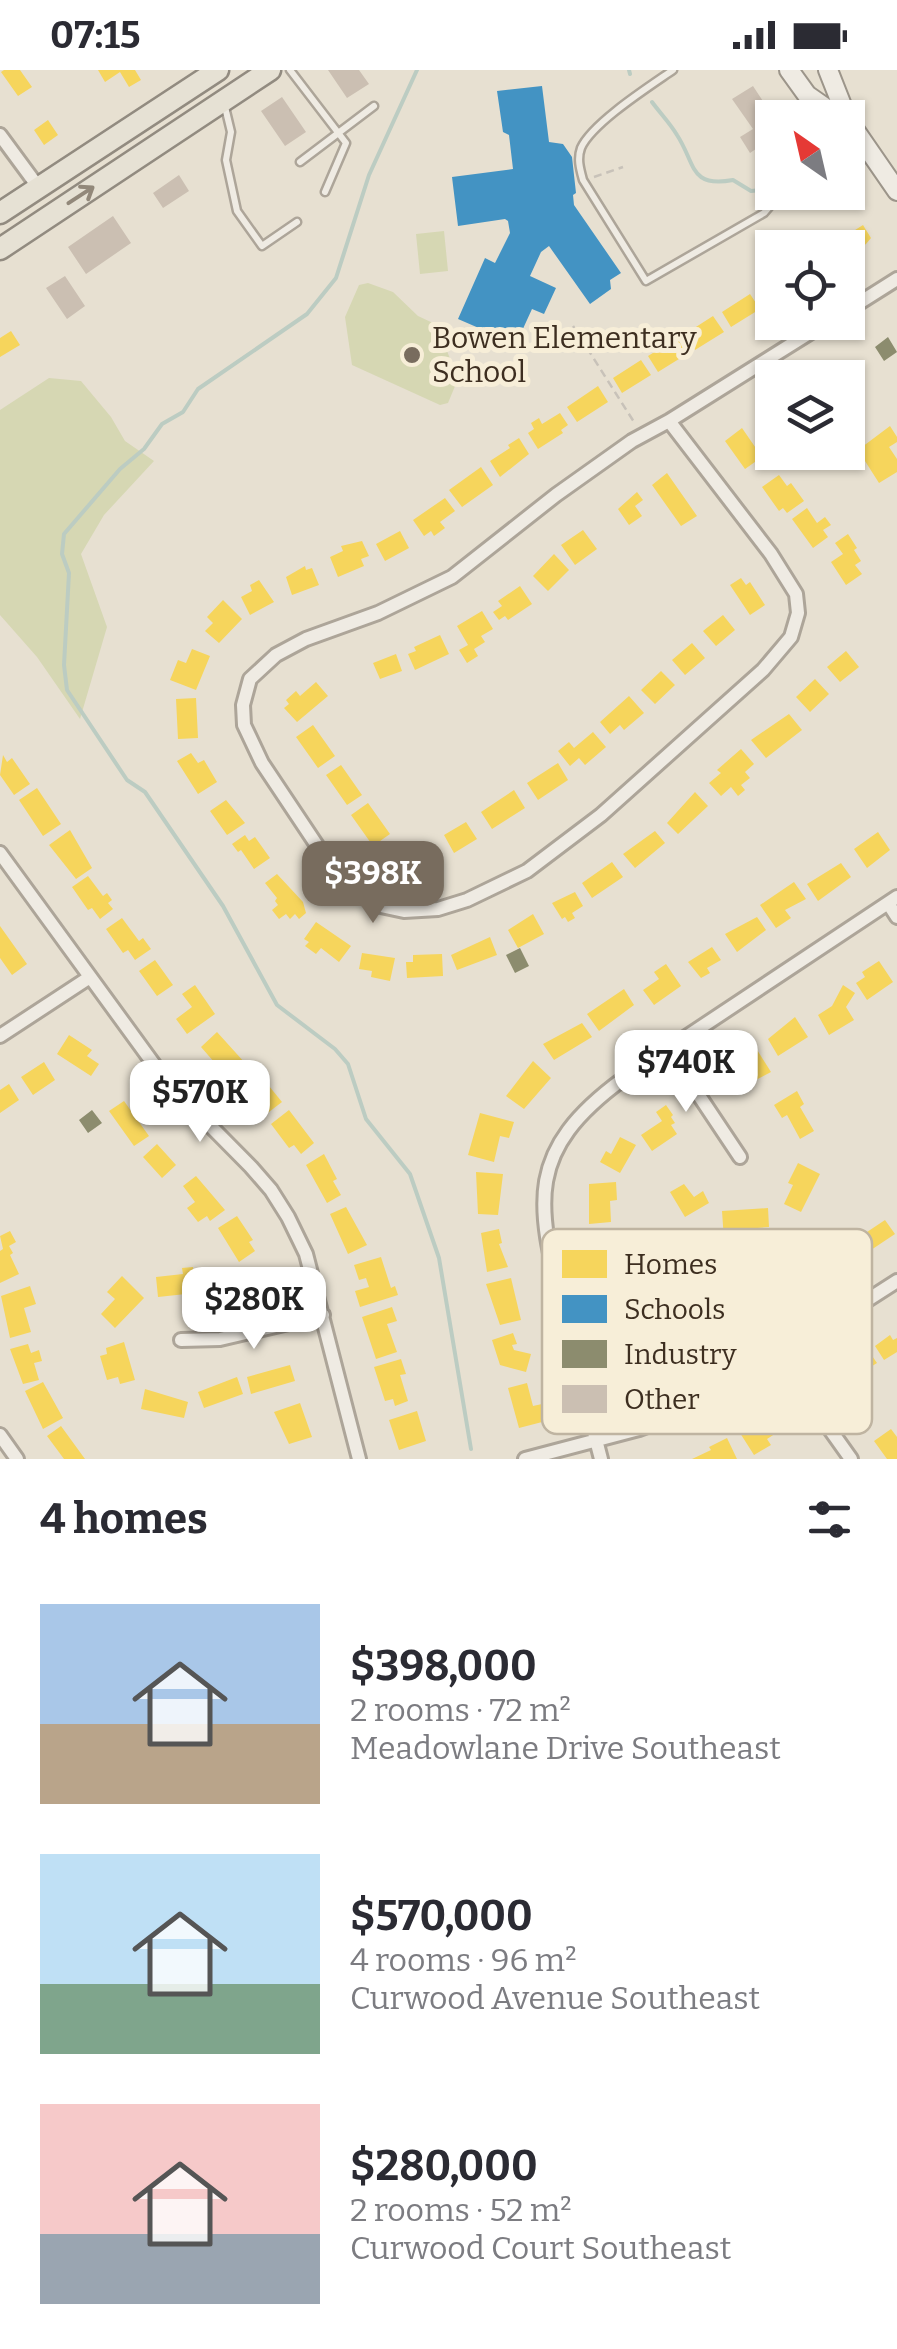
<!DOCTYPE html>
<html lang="en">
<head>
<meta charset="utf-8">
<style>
	body { margin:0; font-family:Bitter,serif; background:#f7f7f7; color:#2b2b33; height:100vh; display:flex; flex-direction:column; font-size:38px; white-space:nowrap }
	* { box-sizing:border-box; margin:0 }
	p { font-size:32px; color:#7c7c81 }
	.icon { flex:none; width:55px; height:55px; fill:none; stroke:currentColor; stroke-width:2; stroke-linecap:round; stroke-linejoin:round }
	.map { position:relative; height:1389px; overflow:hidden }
	.drawer { display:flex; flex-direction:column; background:#fff; flex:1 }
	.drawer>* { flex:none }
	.needle { width:65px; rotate:326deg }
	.tools { position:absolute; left:755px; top:30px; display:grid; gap:20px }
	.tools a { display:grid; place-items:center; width:110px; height:110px; border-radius:0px; background:#fff; box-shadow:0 2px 8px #0004; font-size:50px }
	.price { position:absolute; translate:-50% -85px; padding:0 22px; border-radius:20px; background:#fff; color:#222; font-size:32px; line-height:65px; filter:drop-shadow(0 2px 5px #0008) }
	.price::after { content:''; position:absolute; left:50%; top:60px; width:30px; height:22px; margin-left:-15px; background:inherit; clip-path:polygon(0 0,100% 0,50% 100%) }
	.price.active { background:#786c5e; color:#fff }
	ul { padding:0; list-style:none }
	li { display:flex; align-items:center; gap:30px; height:250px; padding:0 40px }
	li span { display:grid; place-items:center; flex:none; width:280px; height:200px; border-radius:0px; color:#555 }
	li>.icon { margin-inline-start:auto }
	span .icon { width:120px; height:120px; fill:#fffc; stroke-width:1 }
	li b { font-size:42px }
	h2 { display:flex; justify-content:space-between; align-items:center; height:120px; padding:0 40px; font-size:42px }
	.status { display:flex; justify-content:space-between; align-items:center; height:70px; padding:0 50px; background:#fff; direction:ltr }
	.status svg { height:28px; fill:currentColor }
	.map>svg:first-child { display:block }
</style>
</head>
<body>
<div class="status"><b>07:15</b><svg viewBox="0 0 49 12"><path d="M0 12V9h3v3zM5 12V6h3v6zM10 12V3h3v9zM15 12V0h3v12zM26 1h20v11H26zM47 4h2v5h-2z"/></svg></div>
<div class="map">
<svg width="897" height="1389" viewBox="0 0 897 1389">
	<rect width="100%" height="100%" fill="#e7e0d1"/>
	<path fill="#d6d7b3" d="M444 161 448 201 420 204 416 164Z
		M368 213 393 222 418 246 433 253 436 261 448 267 447 281 458 309 448 333 440 335 352 295 345 247 359 215Z
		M49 308 81 311 111 347 125 371 154 391 104 445 81 484 107 557 80 649 37 587 0 545V340Z"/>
	<path fill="#f6d55c" d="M4 0H20L32 17 18 26 1 2Z
		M98 0H135L141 10 129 17 120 2 105 12Z
		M48 50 58 65 44 75 34 60Z
		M863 155 871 168 866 174 848 186V178H836L833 174Z
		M750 224 760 239 731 257 722 242Z
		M713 246 724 262 695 280 685 264Z
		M11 261 20 275 0 287V268Z
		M677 268 687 284 658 302 648 286Z
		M641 290 651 305 622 323 613 308Z
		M598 316 608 332 577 352 567 337Z
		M560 343 568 355 561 360 563 363 538 379 528 363 534 359 531 353 539 348 542 354Z
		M890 356 897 367V372L889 377 897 389V402L879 413 858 380Z
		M742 358 762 387 745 399 725 371Z
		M519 368 529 384 500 407 490 391 510 378 508 375Z
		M481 397 493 415 462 437 449 420Z
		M667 403 697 446 681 456 652 415Z
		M779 405 787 416 791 413 804 431 787 443 783 438 779 441 762 417Z
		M637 422 643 430 635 436 642 446 629 455 618 439Z
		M445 428 455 441 440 452 445 458 434 466 431 461 424 466 413 450Z
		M807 438 817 453 825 447 831 455 823 460 828 467 813 478 792 449Z
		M583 460 597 479 575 495 561 475Z
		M400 461 409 478 385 491 376 474Z
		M848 464 857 478 854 480 861 491 855 495 862 504 846 515 831 492 843 484 835 473Z
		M362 471 369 486 361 489 364 496 338 507 330 487 343 481 341 476Z
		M554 484 569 500 548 521 533 506Z
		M305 496 306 500 312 498 319 515 292 525 286 507Z
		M741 508 746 515 750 512 765 535 750 545 730 515Z
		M259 510 274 532 250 545 241 527 252 521 250 515Z
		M520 516 532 534 508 550 505 546 499 550 493 542 502 536 498 531Z
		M223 530 242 549 219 573 205 561 213 553 207 547Z
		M482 541 493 559 481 566 485 572 474 579 478 586 467 593 459 580 468 575 457 556Z
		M723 545 735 560 716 576 703 561Z
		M440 565 449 584 415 600 408 584 416 581 414 577Z
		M692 573 705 588 685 605 672 590Z
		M192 579 210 586 196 620 170 610 178 590 186 593Z
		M846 581 859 597 840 612 827 597Z
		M396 584 402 601 380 609 373 593Z
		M661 601 675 615 655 634 641 620Z
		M815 609 829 624 810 642 796 627Z
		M316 612 328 626 297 652 284 638 289 634 286 630 296 621 300 626Z
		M629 626 644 643 624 660 620 655 610 664 600 652Z
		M196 628 198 668 178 669 176 629Z
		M789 644 802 660 766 688 751 670Z
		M313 655 335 686 318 698 296 667Z
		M593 662 606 677 585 695 579 688 570 696 558 681 569 672 574 678Z
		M741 679 754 694 745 702 750 708 741 715 745 720 738 726 731 717 721 726 709 713 721 703 717 700Z
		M191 683 198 693 204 690 217 712 198 724 177 691Z
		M3 685 7 692 12 688 30 714 14 725 0 705Z
		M558 693 568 710 538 730 527 713Z
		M341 695 362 725 347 735 326 705Z
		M37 718 61 754 43 766 19 730Z
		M514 720 525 738 492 759 481 742Z
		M695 722 708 736 678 764 667 753Z
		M226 730 245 753 227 765 210 741Z
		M368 733 390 764 373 776 351 745Z
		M466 752 477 769 454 783 444 765Z
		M70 760 92 798 76 809 49 775Z
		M655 761 665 773 635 798 623 784Z
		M878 762 890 780 867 798 854 779Z
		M245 765 249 771 255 767 270 788 254 799 241 780 238 782 232 774Z
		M411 771 439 778 438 791 420 790V796L396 794 398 775 410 776Z
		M612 792 623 807 592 828 582 813Z
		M841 793 851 807 818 831 807 814Z
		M277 804 303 832 306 843 299 849 295 844 290 849 286 844 279 849 272 840 278 835 275 831 277 828 265 813Z
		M88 806 103 826 107 823 112 830 108 833 113 839 100 849 92 838 88 840 72 817Z
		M794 812 806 829 785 840 791 848 776 858 760 835Z
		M575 822 583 836 572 843 575 848 568 852 565 847 562 849 552 833Z
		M533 844 544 864 518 878 508 860Z
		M757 847 766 860 737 882 725 864Z
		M122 848 139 871 143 868 151 879 135 890 128 880 123 883 106 859Z
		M316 852 351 876 339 892 321 878 316 884 305 876 309 872 304 869Z
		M0 856 27 894 12 905 0 888Z
		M490 867 497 885 457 900 451 885Z
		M712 877 721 890 707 898 710 903 701 908 688 892Z
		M362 883 395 888 390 911 371 907 372 901 359 899Z
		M442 884 443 906 407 908 406 892H413V885Z
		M155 890 173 915 157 926 139 901Z
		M879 891 893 912 867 930 856 913 865 907 862 902Z
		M666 894 681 916 654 935 643 920 659 909 654 902Z
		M195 915 215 944 187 964 176 949 192 937 182 924Z
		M843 915 855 923 846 937 854 950 829 965 818 945 832 936Z
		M624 919 634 935 599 961 587 944Z
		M795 947 808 967 778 986 768 969Z
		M582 953 592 967 554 990 543 974Z
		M217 962 245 993 228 1008 201 977Z
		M69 965 92 980 87 986 99 994 91 1006 57 984Z
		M754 975 771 1002 748 1014 749 1017 741 1022 726 1000 744 988 741 983Z
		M533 991 551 1008 524 1039 506 1026Z
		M44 992 55 1010 33 1025 21 1007Z
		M256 1000 282 1032 265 1045 240 1013Z
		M9 1014 19 1030 0 1043V1020Z
		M797 1021 804 1034 800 1037 814 1061 800 1069 787 1045 782 1048 774 1035Z
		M124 1031 149 1066 134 1076 109 1041Z
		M666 1035 673 1045 671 1047 675 1053 671 1055 677 1064 652 1081 641 1065 662 1051 656 1042Z
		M289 1040 314 1073 301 1084 294 1075 289 1078 271 1054Z
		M480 1043 514 1052 509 1068 500 1066 494 1092 468 1085Z
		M620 1067 636 1075 620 1103 600 1092 606 1081 611 1084Z
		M157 1074 176 1095 162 1108 143 1087Z
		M324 1084 337 1109 333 1111 341 1125 327 1133 306 1095Z
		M798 1093 820 1104 801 1142 784 1134 793 1115 788 1113Z
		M476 1102 503 1104 498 1145 478 1144Z
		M196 1106 225 1140 210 1151 207 1146 198 1152 187 1138 195 1132 183 1116Z
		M616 1112 617 1130 610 1131 611 1152 589 1154V1114Z
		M684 1114 694 1127 703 1121 709 1133 685 1147 670 1122Z
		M346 1137 367 1175 348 1184 330 1144Z
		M768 1138 769 1157 744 1159V1168L724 1170 722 1141Z
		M237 1146 253 1170 249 1172 255 1181 239 1192 218 1158Z
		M885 1150 895 1164 865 1184 855 1170Z
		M499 1159 502 1173 499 1174 508 1197 487 1202 481 1163Z
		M10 1161 16 1172 9 1176 13 1183 10 1185 19 1204 0 1213V1181L3 1179 0 1166Z
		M381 1187 391 1218 395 1216 398 1225 360 1237 355 1221 369 1217 366 1208 359 1210 354 1195Z
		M193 1197 195 1223 158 1227 156 1207 183 1204 182 1198Z
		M264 1201 271 1218 244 1229 237 1212Z
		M122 1206 144 1228 115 1258 101 1244 115 1229 107 1222Z
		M511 1208 521 1250 500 1255 486 1214Z
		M30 1216 36 1234 24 1238 31 1262 10 1268 1 1226Z
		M392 1237 397 1251 387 1254 397 1282 376 1289 362 1247Z
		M513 1263 517 1274 512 1275 514 1280 531 1284 526 1302 500 1295 492 1270Z
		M890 1265 893 1270 897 1268V1282L884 1290 875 1276Z
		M124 1272 135 1310 120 1314 118 1307 107 1310 100 1286 107 1284 106 1278Z
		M28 1274 31 1283 39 1280 42 1291 34 1293 39 1310 23 1314 10 1279Z
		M868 1280 877 1293 845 1313 838 1302 848 1295 846 1292Z
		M401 1289 406 1304 400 1305 408 1331 395 1336 393 1329 385 1331 374 1297Z
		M290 1295 295 1311 251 1324 247 1307Z
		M237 1307 243 1324 204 1338 198 1322Z
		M43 1312 63 1348 43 1359 25 1321Z
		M527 1313 533 1336 542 1334 546 1351 519 1358 508 1318Z
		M145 1319 188 1332 184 1348 141 1339Z
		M300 1333 312 1367 289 1374 274 1342Z
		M417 1341 426 1371 399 1380 389 1350Z
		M774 1342 784 1358 767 1369 771 1375 754 1385 740 1363Z
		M61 1356 85 1389H64L47 1366Z
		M891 1359 897 1367V1389H887L874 1371Z
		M727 1368 737 1389H692L711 1380 709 1377Z"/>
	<path fill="#4393c3" d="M542 16 549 72 563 74 572 87 576 123 573 125 574 135 621 203 610 210 611 219 590 234 549 176 541 182 530 206 556 218 544 244 532 239 516 274 458 249 485 188 495 193 510 163 508 151 505 149 458 156 452 107 513 99 509 65 503 62 497 21Z"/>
	<path fill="#8c8c6e" d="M888 267 897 282 884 291 875 277Z
		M520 878 529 896 515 903 506 885Z
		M92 1040 102 1053 88 1063 79 1050Z"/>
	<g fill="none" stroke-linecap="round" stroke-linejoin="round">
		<path stroke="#bcccc2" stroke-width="4" d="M417 0 369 105 336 208 307 244 198 319 183 342 162 354 144 379 120 399 64 464 62 484 69 503 64 595 67 620 127 710 145 722 223 836 277 935 335 979 348 994 366 1049 410 1104 439 1188 471 1379
			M629 0 630 4
			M652 32C660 43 670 53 677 65 696 94 689 118 733 110L751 121 772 119"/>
	</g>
	<path fill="#cbbfb2" d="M328 0H359L369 14 347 28Z
		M753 16 774 48 772 68 750 83 740 67 753 59 732 29Z
		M282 27 306 62 285 76 261 41Z
		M179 105 189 121 163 138 153 123Z
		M113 146 131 173 86 204 68 177Z
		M65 206 85 236 67 249 46 218Z"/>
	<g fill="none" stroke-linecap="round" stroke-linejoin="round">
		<g stroke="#ada599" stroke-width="11">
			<path id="service" d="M290 0 346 73 325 122
				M673 0C650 16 592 53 581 78 577 89 580 99 583 110L646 211 764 143 782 122
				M225 37 231 62 226 90 237 141 262 176 297 152
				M300 92 374 36"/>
		</g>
		<g stroke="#ada599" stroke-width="18">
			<path id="minor" d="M0 65 39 118
				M848 240 897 209
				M669 351 771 484 796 524 798 543 791 567 763 600 601 745 527 801 467 830 438 839 404 841 376 835 355 821 328 792 262 693 244 655 243 635 250 609 276 585 306 569 378 543 452 507 556 425 632 371 669 351 827 252
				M0 783 166 1011 251 1097 271 1120 288 1147 306 1184 359 1389
				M888 833 897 847
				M0 966 90 907
				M668 979 740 1087
				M181 1270 220 1269 323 1245
				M780 1289 851 1389
				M0 1365 17 1389
				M525 1389 639 1359 704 1335 897 1211
				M601 1389C588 1339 575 1289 563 1239 536 1132 525 1081 623 1009L897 827"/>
		</g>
		<g stroke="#9c958a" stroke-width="22">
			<path id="secondary" d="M789 0 807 25 840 48
				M828 0 847 48
				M848 50 897 121"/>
		</g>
		<g stroke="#928b80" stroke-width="25">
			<path id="primary" d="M0 143 218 0
				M0 179 270 0"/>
		</g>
		<path stroke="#c8c2b9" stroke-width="2.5" stroke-dasharray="8 5" stroke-linecap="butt" d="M594 107 623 97
			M573 256 634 352"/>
		<use href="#service" stroke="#efebe3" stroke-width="6"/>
		<use href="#minor" stroke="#efebe3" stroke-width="12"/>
		<use href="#secondary" stroke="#efebe3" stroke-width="18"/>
		<use href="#primary" stroke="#e6e1d4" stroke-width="20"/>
	</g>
	<defs><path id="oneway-shaft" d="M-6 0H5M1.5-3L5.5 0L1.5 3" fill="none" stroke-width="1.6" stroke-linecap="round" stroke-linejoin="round" transform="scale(2.5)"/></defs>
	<use stroke="#92887a" href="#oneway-shaft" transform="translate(81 125) rotate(-33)"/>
	<circle fill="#786c5e" stroke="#f7eed8" stroke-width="4" cx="412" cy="285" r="10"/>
	<g text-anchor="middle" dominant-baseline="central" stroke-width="10" stroke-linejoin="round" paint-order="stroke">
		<g font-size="30" fill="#3d2e20" stroke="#f7eed8" text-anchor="start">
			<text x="432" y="268">Bowen Elementary<tspan x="432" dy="34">School</tspan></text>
		</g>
	</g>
	<rect x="542" y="1159" width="330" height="205" rx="15" fill="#f7eed8" stroke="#bfb4a1" stroke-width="2.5"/>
	<rect x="562" y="1180" width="45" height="28" fill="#f6d55c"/>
	<rect x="562" y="1225" width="45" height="28" fill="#4393c3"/>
	<rect x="562" y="1270" width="45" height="28" fill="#8c8c6e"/>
	<rect x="562" y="1315" width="45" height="28" fill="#cbbfb2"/>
	<g font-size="28" fill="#3d2e20">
		<text x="624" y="1204">Homes</text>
		<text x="624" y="1249">Schools</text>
		<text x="624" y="1294">Industry</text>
		<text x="624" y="1339">Other</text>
	</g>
</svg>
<div class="tools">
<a><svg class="needle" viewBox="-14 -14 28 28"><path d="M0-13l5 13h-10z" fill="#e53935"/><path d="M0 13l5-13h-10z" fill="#7c7c81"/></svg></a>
<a><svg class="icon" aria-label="locate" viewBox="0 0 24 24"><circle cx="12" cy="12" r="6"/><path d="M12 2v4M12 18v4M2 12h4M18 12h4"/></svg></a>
<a><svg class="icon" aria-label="layers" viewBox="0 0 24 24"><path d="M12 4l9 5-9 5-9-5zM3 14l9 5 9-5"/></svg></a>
</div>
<b class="price active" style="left:373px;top:856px">$398K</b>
<b class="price" style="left:686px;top:1045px">$740K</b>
<b class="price" style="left:200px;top:1075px">$570K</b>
<b class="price" style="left:254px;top:1282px">$280K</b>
</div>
<section class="drawer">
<h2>4 homes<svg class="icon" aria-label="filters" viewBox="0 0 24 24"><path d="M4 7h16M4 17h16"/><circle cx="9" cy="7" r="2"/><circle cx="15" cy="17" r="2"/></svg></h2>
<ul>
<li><span style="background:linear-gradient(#a9c7e8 60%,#b9a48a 0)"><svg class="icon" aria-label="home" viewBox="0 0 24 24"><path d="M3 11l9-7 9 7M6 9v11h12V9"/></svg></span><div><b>$398,000</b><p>2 rooms · 72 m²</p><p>Meadowlane Drive Southeast</p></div></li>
<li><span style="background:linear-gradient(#bfe0f5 65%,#7fa58c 0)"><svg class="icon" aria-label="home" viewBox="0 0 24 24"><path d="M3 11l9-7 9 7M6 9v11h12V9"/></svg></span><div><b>$570,000</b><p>4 rooms · 96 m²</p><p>Curwood Avenue Southeast</p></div></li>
<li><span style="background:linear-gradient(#f6c9c9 65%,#9aa5b1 0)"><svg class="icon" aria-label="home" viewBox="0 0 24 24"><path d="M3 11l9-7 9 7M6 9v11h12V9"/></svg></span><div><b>$280,000</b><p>2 rooms · 52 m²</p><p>Curwood Court Southeast</p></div></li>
</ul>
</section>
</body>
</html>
